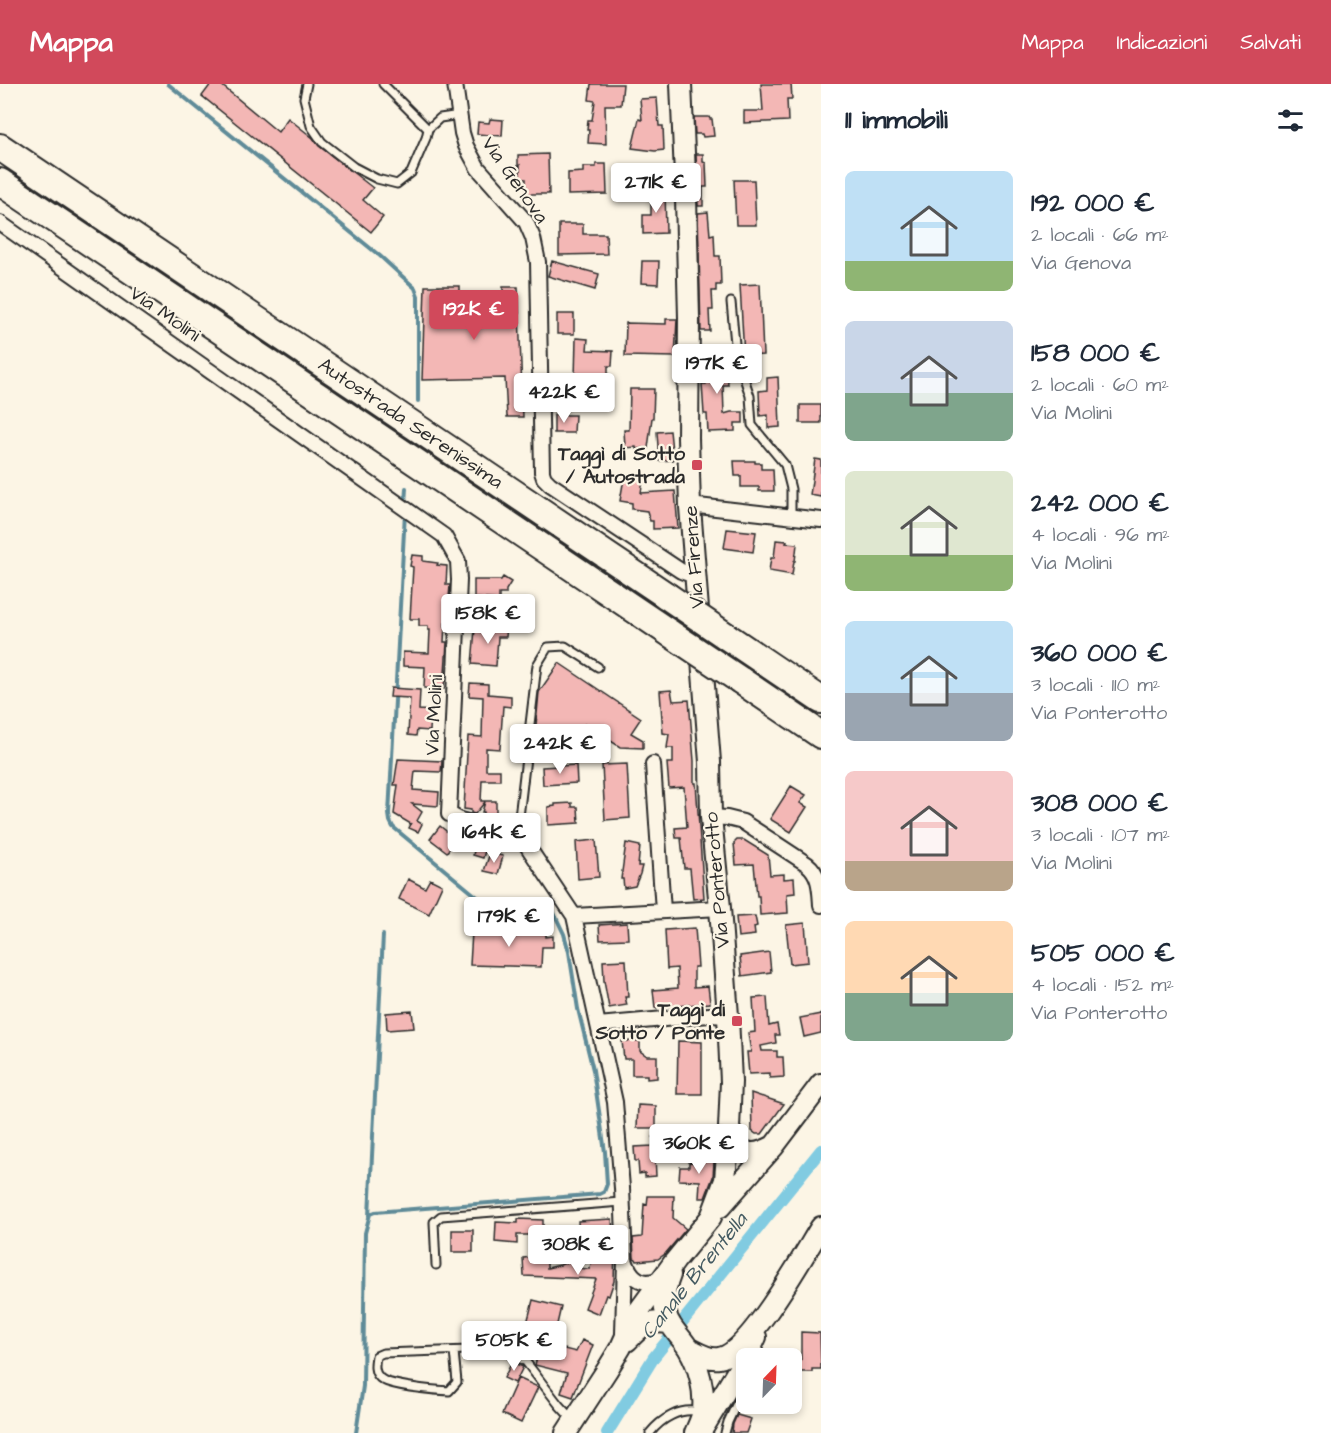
<!DOCTYPE html>
<html lang="it">
<head>
<meta charset="utf-8">
<style>
	body { margin:0; font-family:"Architects Daughter",sans-serif; background:#f6f6f7; color:#1f2937; height:100vh; display:flex; flex-direction:column; font-size:22px; white-space:nowrap }
	* { box-sizing:border-box; margin:0 }
	p { font-size:20px; color:#747a83 }
	.icon { flex:none; width:33px; height:33px; fill:none; stroke:currentColor; stroke-width:2; stroke-linecap:round; stroke-linejoin:round }
	.map { position:relative; flex:1; overflow:hidden }
	.details { display:flex; flex-direction:column; background:#fff; width:510px }
	.details>* { flex:none }
	.needle { width:39px; rotate:23deg }
	.controls { position:absolute; left:736px; top:1264px; display:grid; gap:12px }
	.controls a { display:grid; place-items:center; width:66px; height:66px; border-radius:9px; background:#fff; box-shadow:0 3px 9px #0003; font-size:30px }
	.price { position:absolute; translate:-50% -51px; padding:0 14px; border-radius:6px; background:#fff; color:#222; font-size:20px; line-height:39px; filter:drop-shadow(0 2px 3px #0008) }
	.price::after { content:''; position:absolute; left:50%; top:36px; width:18px; height:14px; margin-left:-9px; background:inherit; clip-path:polygon(0 0,100% 0,50% 100%) }
	.price.active { background:#d1495b; color:#fff }
	ul { padding:0; list-style:none }
	li { display:flex; align-items:center; gap:18px; height:150px; padding:0 24px }
	li span { display:grid; place-items:center; flex:none; width:168px; height:120px; border-radius:9px; color:#555 }
	li>.icon { margin-inline-start:auto }
	span .icon { width:72px; height:72px; fill:#fffc; stroke-width:1 }
	li b { font-size:26px }
	h2 { display:flex; justify-content:space-between; align-items:center; height:72px; padding:0 24px; font-size:26px }
	header { display:flex; align-items:center; gap:36px; box-sizing:border-box; height:84px; padding:0 30px; background:#d1495b; color:#fff }
	header strong { font-size:28px }
	nav { display:flex; gap:33px; margin-inline-start:auto; font-size:21px }
	main { display:flex; flex:1; min-height:0 }
	.map>svg:first-child { display:block }
</style>
</head>
<body>
<header>
<strong>Mappa</strong>
<nav><a>Mappa</a><a>Indicazioni</a><a>Salvati</a></nav>
</header>
<main>
<div class="map">
<svg width="821" height="1349" viewBox="0 0 821 1349">
	<rect width="100%" height="100%" fill="#fcf5e5"/>
	<filter id="ink" filterUnits="userSpaceOnUse"><feTurbulence type="fractalNoise" baseFrequency=".0167" numOctaves="2"/><feDisplacementMap in="SourceGraphic" scale="12" xChannelSelector="R" yChannelSelector="G"/><feConvolveMatrix kernelMatrix="1 2 1 2 8 2 1 2 1" color-interpolation-filters="sRGB"/></filter>
	<g filter="url(#ink)">
		<g fill="none" stroke-linecap="round" stroke-linejoin="round">
			<path stroke="#5f8b98" stroke-width="4" d="M168 0 380 172 415 204 418 212V317
				M405 420 406 404
				M369 1132 383 851
				M356 1349 363 1302 365 1149 370 1130 375 1128 600 1110 604 1108 607 1100 605 1068 593 986 578 925 569 868 564 850 553 827 540 824 503 832 499 831 393 743 390 737 389 730 405 428"/>
			<path stroke="#81cbe1" stroke-width="12" d="M607 1349 654 1273 821 1066"/>
		</g>
		<path fill="#f3b7b5" stroke="#2b2b2b" stroke-width="1.5" d="M211 0H220L278 48 288 34 313 54 319 62 373 104 363 116 383 133 371 148 202 12Z
			M591 0H623L621 21H605L606 60 588 59 589 46H587L588 36H592L595 17 589 16Z
			M761 0H791L792 15H787L788 37 744 39V27H763Z
			M657 14 659 42H663L664 66 655 67 632 64 639 35 642 36 640 15Z
			M694 33H709L710 35H712L714 52 703 53 702 50H695Z
			M490 35 503 36 502 52 477 50 478 38 489 39Z
			M548 70 549 110H526V95H520V81L518 82V71Z
			M696 70H703V78L706 79 707 103H703V122H698Z
			M596 80H606L607 110 568 111V89L583 88V83H596Z
			M734 96H754L756 141H736Z
			M651 106H665L666 149 643 150V131H651Z
			M708 128 710 151 714 150 715 172H720L721 201H716V207H712L713 226H709L710 247H701L698 129Z
			M559 140H583V150H606L607 170 559 171Z
			M552 177 599 190 595 206 548 192Z
			M642 177H659L658 200 641 199Z
			M760 200 763 271 744 272 740 201Z
			M425 202H460V216L464 217 465 221H486V215H503V203H518L523 333H507L505 294 422 296Z
			M557 230H574V250H557Z
			M666 235H677L675 273 625 272 626 239 666 240Z
			M576 254 588 255 587 266 613 267 612 282H608V314L591 313V299L582 298V295H575Z
			M701 267H719V278H727L728 301H723L724 330 731 328H743V339H735V347L708 348 707 330H704L702 300H706L705 278H701Z
			M778 293 780 343 768 344V331L760 332 759 307 767 306V294Z
			M630 305H654L653 334H652L648 364 636 365V363L625 364 624 346H629Z
			M800 321H821V339H800Z
			M554 331H575L574 349H554Z
			M670 347 673 376 659 377 657 348Z
			M815 375 821 376V413L810 411Z
			M734 377H755V379H761V385H773L774 407H759V403H741V392H735Z
			M624 394 643 396 641 409 675 407 678 444 653 445V437H650L647 427 632 425V419L620 417Z
			M727 445 756 448 753 468 724 464Z
			M776 456 787 457 786 459 797 460 795 477H794L792 491 769 487 771 474H774Z
			M412 471 423 472V477L438 479 437 481 447 482 446 501H450L447 539H445L444 558H447L444 605 424 604 425 583 403 582V568L429 569 430 546H428V542H419V535H410L413 483 410 482Z
			M503 493 511 498 506 506V510H499V516L474 514V496H501Z
			M488 540 507 541 506 553H498L496 582 472 580 475 545 488 546Z
			M559 579 641 634 631 649 643 656V664L620 663 585 640 570 664 536 641 539 608Z
			M470 599 488 600V610L511 612V623L503 622 500 665 486 664V686H500V696H482L481 717H496V732L484 731V728H482L485 718 475 730 471 729V726L464 725 468 652 482 653 483 613 469 612Z
			M391 604 420 606 419 626 431 627 430 647 417 646 416 652 408 651 410 614 390 613Z
			M671 606 673 617 689 616 694 677V699H696L704 814 693 815 690 784H684L681 754H676L675 744 687 743 684 703 669 704 667 679H673V664H667L669 650 663 649 660 607Z
			M398 675 442 677 441 688 415 687 413 706 439 708 438 722 412 720 422 728 417 737 422 740 418 748 409 744 411 740 394 730 398 701H394Z
			M627 680 630 734 605 736 602 681Z
			M576 681 577 699 543 701 542 683Z
			M791 702 806 711 800 719 807 723 791 748 770 735Z
			M572 719V723H578L579 739 548 741V723L555 722V720Z
			M440 742 456 755 447 768 430 755Z
			M477 754 488 756 483 774 473 771Z
			M596 756 599 793 578 795 576 758Z
			M737 756H744L768 771 770 791 784 790V795L794 794 795 809 787 810 788 829 760 831 759 812H757L754 780 736 781 734 759Z
			M626 759 640 762 638 782H642L640 790 635 802 624 804 623 795H621Z
			M490 769 503 772 498 790 484 787Z
			M408 795 425 804 430 795 442 801 429 830 399 815Z
			M755 832 757 842 754 843 755 851 738 853 736 833Z
			M627 839 628 855 600 856 599 841Z
			M805 839 808 878 790 880 786 841Z
			M695 844 698 883H694V903L708 902 710 919 655 924 653 906 678 904 677 884 667 885 665 846Z
			M474 847 546 848V853L553 852V863H542L541 883 470 881 472 848Z
			M769 868 771 888 742 892 740 872Z
			M626 876 628 913H625L627 921 609 924 604 897 603 877Z
			M767 913 769 942 777 940 779 951H775L776 959 761 962 762 967H777V973H783L784 993 770 994V989L749 990 747 968H751L748 949 755 948 753 914Z
			M412 927 414 944 387 946 386 929Z
			M821 930V949L804 953 800 934Z
			M622 957H640V967L647 972H657V994L647 995V991H632V975H624Z
			M678 957 702 958V1010H677Z
			M751 1009 784 1020 762 1050H756L752 1047Z
			M638 1021 656 1022V1044H637Z
			M653 1053H666V1072H655L656 1092 645 1093V1089L639 1090 638 1077H635L634 1063 653 1062Z
			M696 1076 714 1077 713 1093 705 1114H699L700 1097 679 1096 680 1083H689V1078L696 1079Z
			M648 1112H674L673 1134 686 1145 665 1170 658 1175 637 1177 636 1175 634 1174 633 1154 642 1153 644 1120 647 1121Z
			M518 1135 543 1136V1151H517V1160L495 1158 496 1138 518 1139Z
			M612 1135 613 1154 579 1157 578 1137Z
			M452 1146H473V1168H452Z
			M615 1165 614 1197 609 1212 606 1211 599 1230 585 1224 596 1195 524 1192 523 1174 547 1172V1184L560 1181 570 1177 573 1184 590 1185 591 1179 595 1177H605L604 1173Z
			M533 1216 561 1223 552 1262 576 1268 582 1256 593 1261 573 1313 561 1309 567 1289 535 1281 539 1264 532 1263 533 1261 521 1259 523 1250 524 1251Z
			M801 1248 820 1249 821 1285H812V1288H800V1285L792 1284V1277L801 1276Z
			M512 1278 523 1283 515 1299 504 1294Z
			M518 1294 538 1303 521 1339 502 1330Z
			M737 1331 751 1335 746 1349H732L733 1340Z"/>
		<g fill="none" stroke-linecap="round" stroke-linejoin="round">
			<g stroke="#2b2b2b" stroke-width="11">
				<path id="lane" d="M307 0 304 14 311 42 322 58 354 83 377 95 397 100 411 89 426 54 428 45 440 34 460 31
					M383 0 428 45
					M731 218 736 270 750 312 752 341 785 381 791 405V432
					M517 750 537 581 548 563 565 562 598 583
					M436 1181 434 1138 441 1132 622 1118
					M454 1267 457 1298 449 1307C435 1306 388 1302 380 1294 373 1288 375 1279 376 1272L383 1269 497 1265 512 1270 526 1278 559 1321 572 1335
					M650 1349C661 1335 680 1323 700 1328
					M725 1349 728 1338 745 1302"/>
			</g>
			<g stroke="#2b2b2b" stroke-width="18">
				<path id="street" d="M455 0 462 49 466 62 478 84 526 138 533 154 538 178 542 388 544 394 550 400 681 487 686 489 695 490
					M0 139 444 452 458 477 459 496 449 730 460 736 517 750 522 754 574 832 615 1018 622 1104 625 1176
					M690 423 698 422 821 436
					M653 680 663 827
					M711 733 727 734 743 738 807 780C820 790 820 806 821 821
					M574 832 720 824
					M598 941 709 931 728 932
					M623 1250 625 1176C631 1195 645 1205 664 1192"/>
			</g>
			<g stroke="#2b2b2b" stroke-width="24">
				<path id="secondary" d="M729 1044C739 1070 749 1075 774 1062
					M720 1123 774 1062 821 1000
					M670 1191C664 1206 661 1226 671 1241 676 1249 683 1256 688 1264 699 1282 705 1306 703 1327 702 1334 698 1342 695 1349
					M627 1257C643 1241 645 1236 669 1239
					M688 1264C698 1269 709 1276 719 1274 749 1270 804 1170 821 1143
					M703 1344 749 1268 756 1253
					M566 1349 607 1286 621 1263 635 1232 675 1177 711 1133 725 1096 729 1044 731 998 728 932 720 824 711 733 710 678 690 423 688 354 689 234 686 114 681 0"/>
			</g>
			<g stroke="#2b2b2b" stroke-width="30">
				<g id="highway">
					<path id="s1" d="M0 63 667 512"/>
					<path d="M0 98 671 550"/>
					<path d="M726 552 821 616"/>
					<path d="M740 596 821 651"/>
				</g>
			</g>
			<use href="#lane" stroke="#fcf5e5" stroke-width="7"/>
			<use href="#street" stroke="#fcf5e5" stroke-width="14"/>
			<use href="#secondary" stroke="#fcf5e5" stroke-width="20"/>
			<use href="#highway" stroke="#fcf5e5" stroke-width="26"/>
			<g stroke="#2b2b2b" stroke-width="30" stroke-linecap="butt">
				<path id="highway-bridge" d="M667 512 726 552
					M671 550 740 596"/>
			</g>
			<use href="#highway-bridge" stroke="#fcf5e5" stroke-width="26"/>
		</g>
	</g>
	<g fill="#d1495b" stroke="#fcf5e5" stroke-width="2">
		<rect x="691" y="375" width="12" height="12" rx="3"/>
		<rect x="731" y="931" width="12" height="12" rx="3"/>
	</g>
	<g text-anchor="middle" dominant-baseline="central" stroke-width="4.5" stroke-linejoin="round" paint-order="stroke">
		<g font-size="20" fill="#2b2b2b" stroke="#fcf5e5">
			<text transform="translate(515 96) rotate(55)">Via Genova</text>
			<text transform="translate(165 230) rotate(35)">Via Molini</text>
			<text stroke="none"><textPath href="#s1" startOffset="495">Autostrada Serenissima</textPath></text>
			<text transform="translate(694 473) rotate(-94)">Via Firenze</text>
			<text transform="translate(434 631) rotate(-87)">Via Molini</text>
			<text transform="translate(717 796) rotate(-95)">Via Ponterotto</text>
		</g>
		<g font-size="20" font-weight="bold" fill="#2b2b2b" stroke="#fcf5e5" text-anchor="end">
			<text x="685" y="370">Taggì di Sotto<tspan x="685" dy="23">/ Autostrada</tspan></text>
			<text x="725" y="926">Taggì di<tspan x="725" dy="23">Sotto / Ponte</tspan></text>
		</g>
		<g font-size="21" font-style="italic" fill="#455b62" stroke="#fcf5e5">
			<text transform="translate(694 1192) rotate(-51)">Canale Brentella</text>
		</g>
	</g>
</svg>
<div class="controls">
<a><svg class="needle" viewBox="-14 -14 28 28"><path d="M0-13l5 13h-10z" fill="#e53935"/><path d="M0 13l5-13h-10z" fill="#747a83"/></svg></a>
</div>
<b class="price" style="left:656px;top:130px">271K €</b>
<b class="price active" style="left:474px;top:257px">192K €</b>
<b class="price" style="left:717px;top:311px">197K €</b>
<b class="price" style="left:564px;top:340px">422K €</b>
<b class="price" style="left:488px;top:561px">158K €</b>
<b class="price" style="left:560px;top:691px">242K €</b>
<b class="price" style="left:494px;top:780px">164K €</b>
<b class="price" style="left:509px;top:864px">179K €</b>
<b class="price" style="left:699px;top:1091px">360K €</b>
<b class="price" style="left:578px;top:1192px">308K €</b>
<b class="price" style="left:514px;top:1288px">505K €</b>
</div>
<section class="details">
<h2>11 immobili<svg class="icon" aria-label="filters" viewBox="0 0 24 24"><path d="M4 7h16M4 17h16"/><circle cx="9" cy="7" r="2"/><circle cx="15" cy="17" r="2"/></svg></h2>
<ul>
<li><span style="background:linear-gradient(#bfe0f5 75%,#8fb573 0)"><svg class="icon" aria-label="home" viewBox="0 0 24 24"><path d="M3 11l9-7 9 7M6 9v11h12V9"/></svg></span><div><b>192 000 €</b><p>2 locali · 66 m²</p><p>Via Genova</p></div></li>
<li><span style="background:linear-gradient(#c9d6e8 60%,#7fa58c 0)"><svg class="icon" aria-label="home" viewBox="0 0 24 24"><path d="M3 11l9-7 9 7M6 9v11h12V9"/></svg></span><div><b>158 000 €</b><p>2 locali · 60 m²</p><p>Via Molini</p></div></li>
<li><span style="background:linear-gradient(#dfe7d0 70%,#8fb573 0)"><svg class="icon" aria-label="home" viewBox="0 0 24 24"><path d="M3 11l9-7 9 7M6 9v11h12V9"/></svg></span><div><b>242 000 €</b><p>4 locali · 96 m²</p><p>Via Molini</p></div></li>
<li><span style="background:linear-gradient(#bfe0f5 60%,#9aa5b1 0)"><svg class="icon" aria-label="home" viewBox="0 0 24 24"><path d="M3 11l9-7 9 7M6 9v11h12V9"/></svg></span><div><b>360 000 €</b><p>3 locali · 110 m²</p><p>Via Ponterotto</p></div></li>
<li><span style="background:linear-gradient(#f6c9c9 75%,#b9a48a 0)"><svg class="icon" aria-label="home" viewBox="0 0 24 24"><path d="M3 11l9-7 9 7M6 9v11h12V9"/></svg></span><div><b>308 000 €</b><p>3 locali · 107 m²</p><p>Via Molini</p></div></li>
<li><span style="background:linear-gradient(#ffd9b3 60%,#7fa58c 0)"><svg class="icon" aria-label="home" viewBox="0 0 24 24"><path d="M3 11l9-7 9 7M6 9v11h12V9"/></svg></span><div><b>505 000 €</b><p>4 locali · 152 m²</p><p>Via Ponterotto</p></div></li>
</ul>
</section>
</main>
</body>
</html>
